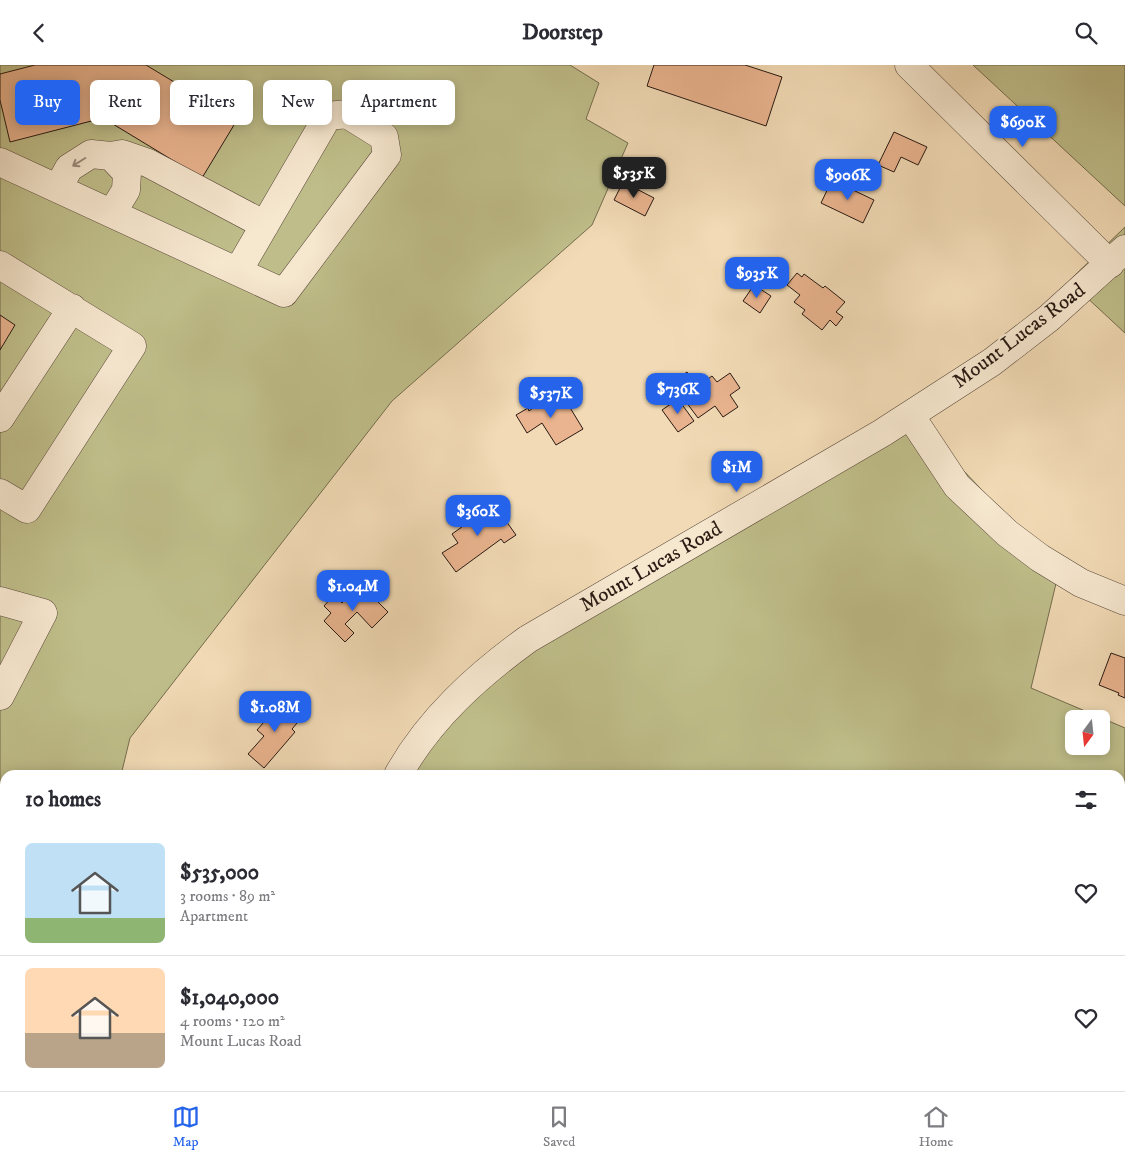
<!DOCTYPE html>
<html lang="en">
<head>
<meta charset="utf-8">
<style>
	body { margin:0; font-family:"IM FELL DW Pica",serif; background:#f2f2f3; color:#2b2b33; height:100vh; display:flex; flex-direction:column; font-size:19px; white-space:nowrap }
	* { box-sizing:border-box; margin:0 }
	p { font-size:16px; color:#7c7c81 }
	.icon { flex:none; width:28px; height:28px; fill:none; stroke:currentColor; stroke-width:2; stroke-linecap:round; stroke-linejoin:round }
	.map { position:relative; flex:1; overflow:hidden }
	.panel { position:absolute; left:0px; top:705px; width:1125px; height:321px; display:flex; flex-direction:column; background:#fff; border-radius:15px 15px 0 0; box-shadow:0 2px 12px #0003 }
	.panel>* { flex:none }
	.hud { position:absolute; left:15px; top:15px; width:500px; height:45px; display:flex; gap:10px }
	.needle { width:32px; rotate:195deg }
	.controls { position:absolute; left:1065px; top:645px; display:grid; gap:10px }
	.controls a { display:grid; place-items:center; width:45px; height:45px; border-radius:8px; background:#fff; box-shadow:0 2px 12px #0003; font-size:25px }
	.price { position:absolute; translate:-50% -42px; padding:0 11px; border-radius:10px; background:#2563eb; color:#fff; font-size:16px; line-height:32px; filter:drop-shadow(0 1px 2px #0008) }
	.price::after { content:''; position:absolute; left:50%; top:30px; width:15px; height:11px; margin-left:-8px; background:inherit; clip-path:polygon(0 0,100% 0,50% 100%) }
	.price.active { background:#222; color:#fff }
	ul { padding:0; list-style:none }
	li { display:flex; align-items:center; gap:15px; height:125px; padding:0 25px }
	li+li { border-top:1px solid #e1e1e2 }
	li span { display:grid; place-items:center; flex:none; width:140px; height:100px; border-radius:8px; color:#555 }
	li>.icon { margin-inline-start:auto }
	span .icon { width:60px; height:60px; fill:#fffc; stroke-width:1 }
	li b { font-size:21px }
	h2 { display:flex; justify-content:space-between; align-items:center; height:60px; padding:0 25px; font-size:21px }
	.chip { padding:0 18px; border-radius:8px; background:#fff; box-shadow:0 2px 12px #0003; font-size:18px; line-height:45px }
	.chip.active { background:#2563eb; color:#fff }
	header { display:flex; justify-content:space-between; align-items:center; height:65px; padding:0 25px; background:#fff; font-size:22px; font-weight:700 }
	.menu { display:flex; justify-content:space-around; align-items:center; height:70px; border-top:1px solid #e1e1e2; background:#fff; font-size:14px; color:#7c7c81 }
	.menu a { display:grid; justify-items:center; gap:2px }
	.menu .active { color:#2563eb }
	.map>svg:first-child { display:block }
</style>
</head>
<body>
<header><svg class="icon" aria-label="back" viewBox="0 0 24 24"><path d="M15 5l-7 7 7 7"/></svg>Doorstep<svg class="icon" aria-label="search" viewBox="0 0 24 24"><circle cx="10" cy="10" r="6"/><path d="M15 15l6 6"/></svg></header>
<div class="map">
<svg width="1125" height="1026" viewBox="0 0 1125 1026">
	<rect width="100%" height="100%" fill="#f1dab5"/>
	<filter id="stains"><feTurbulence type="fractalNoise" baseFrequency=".004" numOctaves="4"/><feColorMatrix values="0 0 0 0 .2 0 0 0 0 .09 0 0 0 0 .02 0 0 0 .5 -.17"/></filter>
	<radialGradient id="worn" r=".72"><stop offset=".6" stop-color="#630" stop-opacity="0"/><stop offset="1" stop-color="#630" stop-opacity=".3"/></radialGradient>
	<path fill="#bfbe8a" stroke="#746c4e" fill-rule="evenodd" d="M0 0H570L599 18 586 54 628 78 592 160 392 336 130 673 121 710H5V826L0 825Z
		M973 0H1125V141Z
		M1125 162V268L1069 216Z
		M902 341 1059 506 1031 623 1125 663V1026H943L935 1021H1120V710H407L470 621ZM1074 654H1101V681H1074Z
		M323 1021H908L906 1026H322Z"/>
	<path fill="#e9b48f" stroke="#281912" d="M35 0H146L237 55 202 113 103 53 10 77 0 35V9Z
		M654 0H745L782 12 766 61 647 21Z
		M894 67 927 82 918 100 901 92 894 107 878 100Z
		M832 115 874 135 863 158 821 138Z
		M623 117 654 133 645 151 614 135Z
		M797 208 802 212 804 209 823 223 825 221 845 237 836 247 843 252 836 261 830 255 822 265 802 249 805 245 794 237 800 230 787 220Z
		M754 220 771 231 760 248 743 236Z
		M0 250 15 260 0 285Z
		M687 307 697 322 712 311 717 317 730 308 740 323 730 330 738 342 723 352 715 341 698 353 672 318Z
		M546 328 555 342 566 336 583 364 556 380 542 358 527 368 516 350 528 343 529 346 533 343 530 338Z
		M678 334 694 356 678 367 662 345Z
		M494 439 516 470 504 478 501 474 456 507 442 488 458 478 452 469Z
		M360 519 388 547 372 563 357 547 345 559 354 568 345 577 324 556 331 548 324 541 334 530 342 538Z
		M1111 588 1125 593V633L1118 630 1119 628 1099 620Z
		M284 634 303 651 292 664 295 667 264 703 248 689 264 671 257 665Z"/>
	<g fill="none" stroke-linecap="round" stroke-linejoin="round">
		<g stroke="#5a493b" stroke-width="29">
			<path id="minor" d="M909 0 1110 199
				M111 91 127 108 126 125 112 148
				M0 97 284 228 387 90 384 72 347 49 328 51 238 206
				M58 123 69 103 91 89 111 91 122 89 148 98 265 160
				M0 200 132 281 27 444 0 428
				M910 350 957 421 1007 468 1040 493 1081 518 1125 536
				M0 353 72 243
				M0 536 43 548 0 631
				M398 710C429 654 477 611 528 574L882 368 992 297 1049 253 1125 184
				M0 840H5
				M311 1026 312 1021"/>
		</g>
		<use href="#minor" stroke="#f6e7cf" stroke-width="28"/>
	</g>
	<defs><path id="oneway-shaft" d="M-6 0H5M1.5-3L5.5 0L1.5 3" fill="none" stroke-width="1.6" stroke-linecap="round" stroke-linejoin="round" transform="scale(1.25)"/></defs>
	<use stroke="#998a7a" href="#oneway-shaft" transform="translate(79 97) rotate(148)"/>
	<g text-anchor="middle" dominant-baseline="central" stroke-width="4.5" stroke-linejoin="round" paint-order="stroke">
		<g font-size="21" fill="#281912" stroke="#f6e7cf">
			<text transform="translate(1019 271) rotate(-37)">Mount Lucas Road</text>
			<text transform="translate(651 502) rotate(-30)">Mount Lucas Road</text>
		</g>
	</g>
	<rect width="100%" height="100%" filter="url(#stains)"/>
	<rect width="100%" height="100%" fill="url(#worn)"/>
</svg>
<div class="controls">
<a><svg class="needle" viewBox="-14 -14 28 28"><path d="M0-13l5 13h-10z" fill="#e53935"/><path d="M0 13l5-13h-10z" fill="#7c7c81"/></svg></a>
</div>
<b class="price" style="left:1023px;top:83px">$690K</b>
<b class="price active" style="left:634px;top:134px">$535K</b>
<b class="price" style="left:848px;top:136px">$906K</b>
<b class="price" style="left:757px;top:234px">$935K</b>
<b class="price" style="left:678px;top:350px">$736K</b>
<b class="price" style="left:551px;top:354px">$537K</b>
<b class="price" style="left:737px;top:428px">$1M</b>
<b class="price" style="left:478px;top:472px">$360K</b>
<b class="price" style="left:353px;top:547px">$1.04M</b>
<b class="price" style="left:275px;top:668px">$1.08M</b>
<div class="hud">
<a class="chip active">Buy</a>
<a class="chip">Rent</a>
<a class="chip">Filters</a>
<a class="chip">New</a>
<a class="chip">Apartment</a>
</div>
<section class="panel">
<h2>10 homes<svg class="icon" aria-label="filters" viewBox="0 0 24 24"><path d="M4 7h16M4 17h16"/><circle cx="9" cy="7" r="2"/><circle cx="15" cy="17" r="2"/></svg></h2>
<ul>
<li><span style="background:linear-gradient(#bfe0f5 75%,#8fb573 0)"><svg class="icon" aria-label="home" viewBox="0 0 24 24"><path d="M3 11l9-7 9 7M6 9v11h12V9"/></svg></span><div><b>$535,000</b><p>3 rooms · 89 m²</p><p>Apartment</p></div><svg class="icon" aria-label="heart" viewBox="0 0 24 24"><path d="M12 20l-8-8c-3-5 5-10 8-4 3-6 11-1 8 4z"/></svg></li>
<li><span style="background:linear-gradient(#ffd9b3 65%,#b9a48a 0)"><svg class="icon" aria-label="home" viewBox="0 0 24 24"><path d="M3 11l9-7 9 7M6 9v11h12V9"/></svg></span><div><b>$1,040,000</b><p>4 rooms · 120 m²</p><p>Mount Lucas Road</p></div><svg class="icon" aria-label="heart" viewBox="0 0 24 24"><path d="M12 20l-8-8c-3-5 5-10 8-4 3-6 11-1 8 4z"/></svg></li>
</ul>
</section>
</div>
<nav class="menu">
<a class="active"><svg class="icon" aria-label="map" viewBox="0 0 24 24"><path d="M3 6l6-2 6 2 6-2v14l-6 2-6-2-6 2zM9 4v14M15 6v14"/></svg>Map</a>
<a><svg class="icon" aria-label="saved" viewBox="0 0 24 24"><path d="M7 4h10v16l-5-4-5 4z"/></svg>Saved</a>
<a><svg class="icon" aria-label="home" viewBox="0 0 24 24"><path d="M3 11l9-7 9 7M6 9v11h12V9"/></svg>Home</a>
</nav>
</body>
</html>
